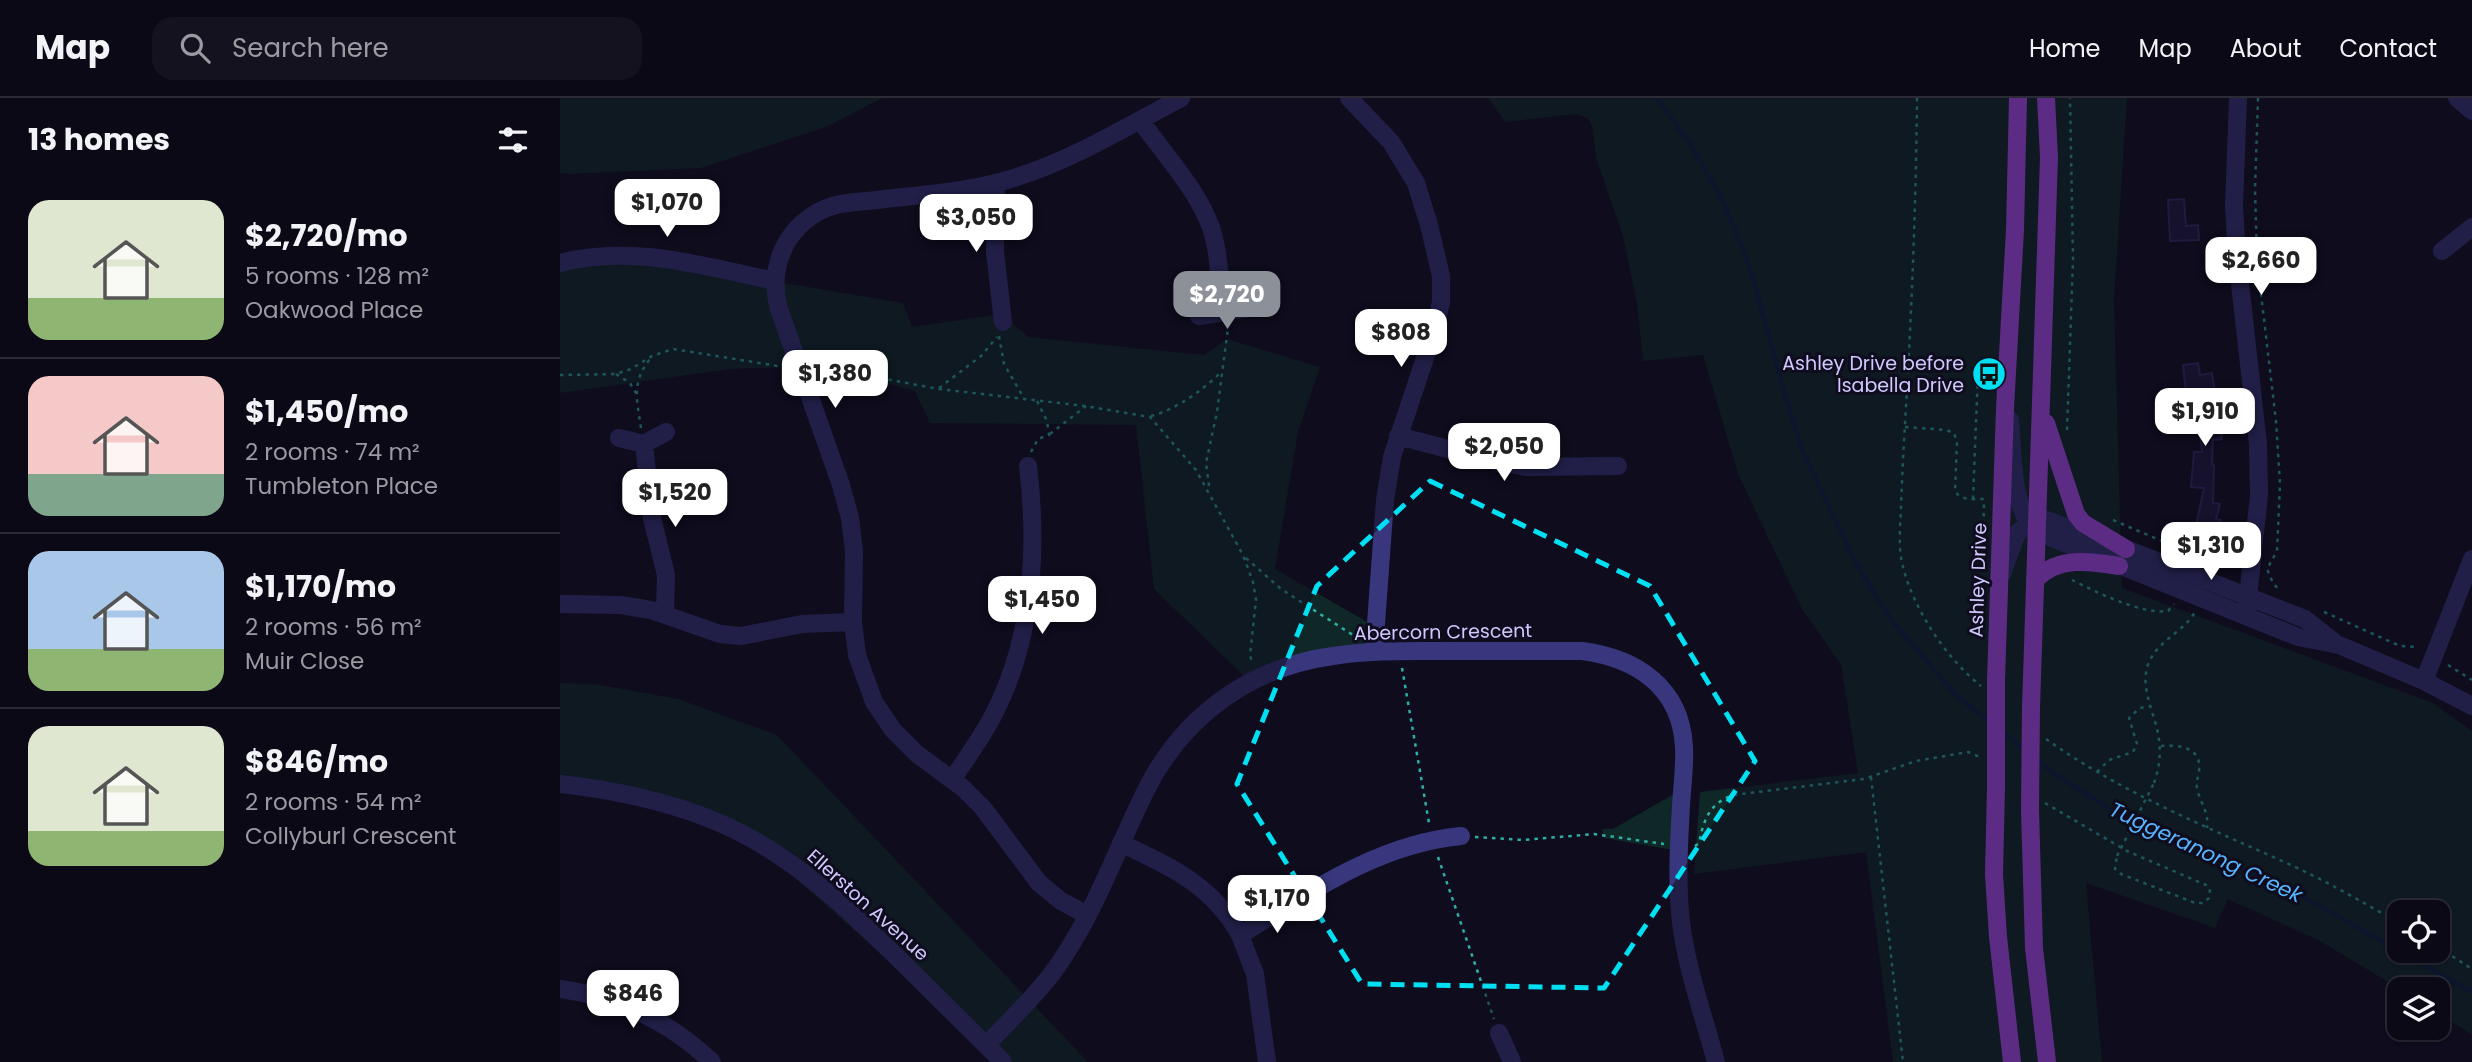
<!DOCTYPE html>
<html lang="en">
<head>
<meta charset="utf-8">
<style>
	body { margin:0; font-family:Poppins,sans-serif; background:#14121f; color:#f1f3f6; height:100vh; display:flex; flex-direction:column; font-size:26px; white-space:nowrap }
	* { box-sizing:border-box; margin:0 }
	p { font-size:23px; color:#9a9aa1 }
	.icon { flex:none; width:38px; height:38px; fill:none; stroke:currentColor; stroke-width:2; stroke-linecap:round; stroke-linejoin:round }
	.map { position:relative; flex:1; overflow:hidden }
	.drawer { display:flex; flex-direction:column; background:#0b0916; width:560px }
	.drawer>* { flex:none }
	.buttons { position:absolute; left:1827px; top:802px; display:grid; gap:14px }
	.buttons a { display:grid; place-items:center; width:63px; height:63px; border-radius:14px; background:#0b0916; box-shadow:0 2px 5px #0004,0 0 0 2px #2b2a35; font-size:35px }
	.price { position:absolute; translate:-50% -60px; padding:0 16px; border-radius:14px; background:#fff; color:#222; font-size:23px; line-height:46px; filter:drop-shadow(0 2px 4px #0008) }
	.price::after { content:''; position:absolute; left:50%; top:42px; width:21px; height:16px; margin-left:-10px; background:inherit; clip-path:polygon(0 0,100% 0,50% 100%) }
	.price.selected { background:#8c9099; color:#fff }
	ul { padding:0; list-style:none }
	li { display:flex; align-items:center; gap:21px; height:175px; padding:0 28px }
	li+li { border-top:2px solid #2b2a35 }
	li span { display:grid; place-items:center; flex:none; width:196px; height:140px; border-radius:21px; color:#555 }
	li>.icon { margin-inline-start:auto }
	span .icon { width:84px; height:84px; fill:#fffc; stroke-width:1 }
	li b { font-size:30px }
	h2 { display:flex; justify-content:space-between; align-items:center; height:84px; padding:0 28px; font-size:30px }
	header { display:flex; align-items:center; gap:42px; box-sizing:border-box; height:98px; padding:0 35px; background:#0b0916; border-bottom:2px solid #2b2a35 }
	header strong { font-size:33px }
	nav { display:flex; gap:38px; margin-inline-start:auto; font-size:24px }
	.search { width:490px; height:63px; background:#14121f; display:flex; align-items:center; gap:18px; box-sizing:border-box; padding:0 24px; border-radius:21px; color:#9a9aa1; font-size:26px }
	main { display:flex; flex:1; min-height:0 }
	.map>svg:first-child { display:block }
</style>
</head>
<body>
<header>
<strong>Map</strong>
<div class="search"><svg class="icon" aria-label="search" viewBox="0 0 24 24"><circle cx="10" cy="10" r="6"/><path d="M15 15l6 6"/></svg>Search here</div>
<nav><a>Home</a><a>Map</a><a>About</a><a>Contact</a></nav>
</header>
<main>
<section class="drawer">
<h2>13 homes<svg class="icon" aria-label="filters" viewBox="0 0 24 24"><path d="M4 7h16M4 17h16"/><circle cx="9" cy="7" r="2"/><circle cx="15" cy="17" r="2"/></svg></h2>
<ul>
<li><span style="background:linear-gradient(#dfe7d0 70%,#8fb573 0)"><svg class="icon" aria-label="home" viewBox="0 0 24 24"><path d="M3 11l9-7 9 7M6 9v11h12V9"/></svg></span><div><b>$2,720/mo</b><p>5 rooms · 128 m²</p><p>Oakwood Place</p></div></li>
<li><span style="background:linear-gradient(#f6c9c9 70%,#7fa58c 0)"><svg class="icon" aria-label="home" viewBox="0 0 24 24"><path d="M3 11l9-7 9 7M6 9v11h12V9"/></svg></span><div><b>$1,450/mo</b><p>2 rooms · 74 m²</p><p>Tumbleton Place</p></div></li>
<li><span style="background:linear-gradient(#a9c7e8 70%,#8fb573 0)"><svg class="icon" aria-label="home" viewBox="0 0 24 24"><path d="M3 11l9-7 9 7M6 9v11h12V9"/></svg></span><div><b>$1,170/mo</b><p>2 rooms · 56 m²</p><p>Muir Close</p></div></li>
<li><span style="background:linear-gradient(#dfe7d0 75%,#8fb573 0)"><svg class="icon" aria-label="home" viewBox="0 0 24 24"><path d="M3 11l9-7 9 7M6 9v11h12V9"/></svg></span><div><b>$846/mo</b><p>2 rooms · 54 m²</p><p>Collyburl Crescent</p></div></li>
</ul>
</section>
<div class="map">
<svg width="1912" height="964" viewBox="0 0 1912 964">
	<rect width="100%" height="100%" fill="#0f0c1e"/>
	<path fill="#0f2827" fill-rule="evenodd" d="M0 0H323L266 29 141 70 8 76 0 75Z
		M928 0H1567L1554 202 1562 490 1873 605 1912 633V937L1878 915V891H1840L1760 843 1668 801 1655 830 1526 785 1542 964H1333L1306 754 1134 776 1140 694 1298 675 1281 567 1242 511 1178 376 1143 257 1083 263 1077 205 1063 138 1036 60 1033 31 1028 20 1016 16 945 24ZM1839 814H1878V852H1839Z
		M84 157 230 186 343 205 352 229 442 216 468 239 644 257 667 241 760 269 738 334 715 471 816 529 814 553 690 584 594 491 576 327 370 325 355 293 260 268 170 271 0 295V165Z
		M0 585 35 586 118 601 217 637 528 964H443L191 741 106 699 0 689Z
		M1121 692 1119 753 1044 740 1042 731H1053Z"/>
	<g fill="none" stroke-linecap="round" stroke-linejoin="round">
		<path stroke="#0b1f3f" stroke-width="4.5" d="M1097 0 1130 46 1158 94 1179 141 1193 180 1225 298 1243 354 1296 465 1329 519 1396 597 1431 625
			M1440 632 1466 653
			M1476 661 1496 677 1563 719 1731 792 1912 894"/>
	</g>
	<path fill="#1f183f" stroke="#362a6b" stroke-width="2" d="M1624 101 1626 128 1638 127 1639 142 1610 143 1608 102Z
		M1638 265 1640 277 1652 275 1662 341 1653 342 1652 366 1654 367 1653 405 1660 406 1656 421 1661 422 1657 441 1634 437 1644 390 1631 389 1633 366 1634 354H1642L1635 295 1626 296 1623 267Z"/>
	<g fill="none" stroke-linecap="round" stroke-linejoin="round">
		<path stroke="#2dafa5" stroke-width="2.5" stroke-dasharray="3.5 5" stroke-linecap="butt" d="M1357 0C1356 103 1352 206 1346 309 1344 343 1342 377 1341 411 1340 430 1338 450 1343 469 1354 512 1386 560 1421 588
			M1698 0 1695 91 1697 162 1716 323 1720 386 1717 453 1707 471 1713 485 1720 493
			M439 238 444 266 465 302
			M254 264 293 275 379 291 525 308 590 319 636 372 683 457 693 484 696 502 690 557 692 565
			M56 276 70 285 76 295
			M0 277 56 276 71 271 92 258 113 251 224 269
			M379 290 421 258 437 239
			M591 318C615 312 645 291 662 273
			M1345 329 1386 332 1394 335 1397 344 1395 393C1401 403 1414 401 1425 401
			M81 330C77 302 71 285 90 261
			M1507 332 1513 161 1510 0
			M490 336 526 308
			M471 354 478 341 489 337 487 323 477 303
			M649 388 646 365 657 314 668 230
			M1413 401 1418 274
			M1553 422 1655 466 1677 463
			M686 460 721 491 796 539
			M1423 461 1424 402
			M1512 482C1534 493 1582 517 1608 513L1614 506
			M1764 514 1840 548 1858 549
			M1888 567 1912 582
			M842 570 869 725
			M1486 641C1562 695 1647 729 1731 767 1768 784 1804 805 1839 825
			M1601 648C1618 647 1642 648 1639 673 1638 681 1635 686 1638 694 1642 708 1649 715 1647 730
			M1537 674 1549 662 1573 654 1577 646 1569 620 1580 610 1590 608
			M1311 679 1343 964
			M1594 685C1599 671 1601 657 1599 642 1596 616 1577 587 1590 562 1600 542 1624 533 1635 514
			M1485 705 1567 753 1646 787 1650 791 1649 800 1643 805H1635L1561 776 1555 771 1557 758
			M915 739 963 742 1034 736 1104 746
			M1135 748 1139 745C1144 721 1149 706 1173 697L1304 681 1356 663 1408 654 1420 659
			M878 759 934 921
			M1878 849 1912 871"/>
		<path stroke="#38377d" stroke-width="18" d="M789 0 831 44 856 85 869 127 881 178V204L875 230 832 359 825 402 814 553
			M1678 0 1674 108 1677 159 1698 346 1699 397 1686 518
			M1897 0 1912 13
			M580 22C602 53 633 87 648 122 660 149 659 185 663 214
			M436 85 435 154 443 224
			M1882 153 1912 129
			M0 165C72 146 143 168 215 183
			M639 218 689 210
			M1450 322C1453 354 1451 414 1477 434L1738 539 1779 547 1864 583 1912 608
			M838 338 930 362 966 369 1058 368
			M59 340 84 346
			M1442 476 1457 435 1478 419 1566 451 1745 521 1773 543
			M0 506 61 507 91 512 160 536 181 538 242 526 293 524
			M105 516 106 477 92 420 84 346 106 334
			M1864 583 1912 461
			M392 682C407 659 423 638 435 614 473 538 478 452 468 368
			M0 686C54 692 104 702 155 723 228 753 285 808 341 863 375 897 409 930 443 964
			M561 745C611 769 652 787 680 837 750 794 818 746 901 738
			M527 817 501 803 479 785 423 710 403 690 357 656 333 632 314 604 297 557 293 524 294 453 290 420 281 387 219 211C208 171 224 131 262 112 280 103 305 104 325 101 369 96 414 93 457 79 514 61 568 28 621 0
			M680 837 695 876 707 964
			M0 891C58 899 109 923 152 964
			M939 935 952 964
			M426 947C448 925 471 902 491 877 533 821 556 752 587 690 625 616 692 569 773 558 810 552 847 553 884 553 930 553 976 553 1022 553 1076 560 1121 589 1124 649 1125 668 1122 689 1121 708 1119 743 1117 778 1120 814 1124 864 1143 915 1156 964"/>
		<path stroke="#ba51fe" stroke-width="18" d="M1486 325 1516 416 1523 425 1566 451
			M1475 482C1498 458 1529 463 1559 468
			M1436 582 1445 310 1455 132 1458 0
			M1471 610 1489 59 1486 0
			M1436 689 1434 776 1438 839 1452 964
			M1470 712 1474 850 1487 964"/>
		<path stroke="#2dafa5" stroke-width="2.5" stroke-dasharray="3.5 5" stroke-linecap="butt" d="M1557 758 1594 685"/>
		<path stroke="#ba51fe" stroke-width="18" d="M1436 689V582
			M1470 712 1471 610"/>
	</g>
	<path d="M0 0H1912V964H0ZM870 383 1090 488 1195 663 1044 890 802 886 677 686 757 488Z" fill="#0f0c1e" fill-opacity=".55" fill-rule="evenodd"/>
	<path fill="none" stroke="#01e0f3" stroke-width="5" stroke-dasharray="14 9" stroke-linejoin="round" d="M870 383 1090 488 1195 663 1044 890 802 886 677 686 757 488Z"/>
	<defs>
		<g id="bus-disc" transform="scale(1.75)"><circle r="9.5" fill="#01e0f3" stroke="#0f0c1e"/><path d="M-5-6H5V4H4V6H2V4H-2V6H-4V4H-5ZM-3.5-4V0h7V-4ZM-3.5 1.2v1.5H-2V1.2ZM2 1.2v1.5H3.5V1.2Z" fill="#111"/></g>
	</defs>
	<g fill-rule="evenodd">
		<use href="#bus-disc" x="1429" y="276"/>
	</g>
	<g text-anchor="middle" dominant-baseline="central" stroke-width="6" stroke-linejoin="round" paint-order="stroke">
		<g font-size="19" fill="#cfc9ff" stroke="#0f0c1e" text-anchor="end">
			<text x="1404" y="265">Ashley Drive before<tspan x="1404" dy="22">Isabella Drive</tspan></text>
		</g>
		<g font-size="19" fill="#cfc9ff" stroke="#0f0c1e">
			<text transform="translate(1418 482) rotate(-88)">Ashley Drive</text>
			<text transform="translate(883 534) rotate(-1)">Abercorn Crescent</text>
			<text transform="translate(308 807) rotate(42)">Ellerston Avenue</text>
		</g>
		<g font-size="21" font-style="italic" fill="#58b4fe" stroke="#0f0c1e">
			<text transform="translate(1646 754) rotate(25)">Tuggeranong Creek</text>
		</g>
	</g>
</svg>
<div class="buttons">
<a><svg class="icon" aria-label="locate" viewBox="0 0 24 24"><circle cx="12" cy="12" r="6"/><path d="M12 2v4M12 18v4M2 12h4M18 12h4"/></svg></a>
<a><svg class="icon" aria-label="layers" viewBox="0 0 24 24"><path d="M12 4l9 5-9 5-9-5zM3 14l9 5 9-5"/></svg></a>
</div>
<b class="price" style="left:107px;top:141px">$1,070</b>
<b class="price" style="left:416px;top:156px">$3,050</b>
<b class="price" style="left:1701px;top:199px">$2,660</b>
<b class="price selected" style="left:667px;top:233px">$2,720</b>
<b class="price" style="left:841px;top:271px">$808</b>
<b class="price" style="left:275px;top:312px">$1,380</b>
<b class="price" style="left:1645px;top:350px">$1,910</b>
<b class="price" style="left:944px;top:385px">$2,050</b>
<b class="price" style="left:115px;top:431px">$1,520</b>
<b class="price" style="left:1651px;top:484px">$1,310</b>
<b class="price" style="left:482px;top:538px">$1,450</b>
<b class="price" style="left:717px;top:837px">$1,170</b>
<b class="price" style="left:73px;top:932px">$846</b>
</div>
</main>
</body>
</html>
